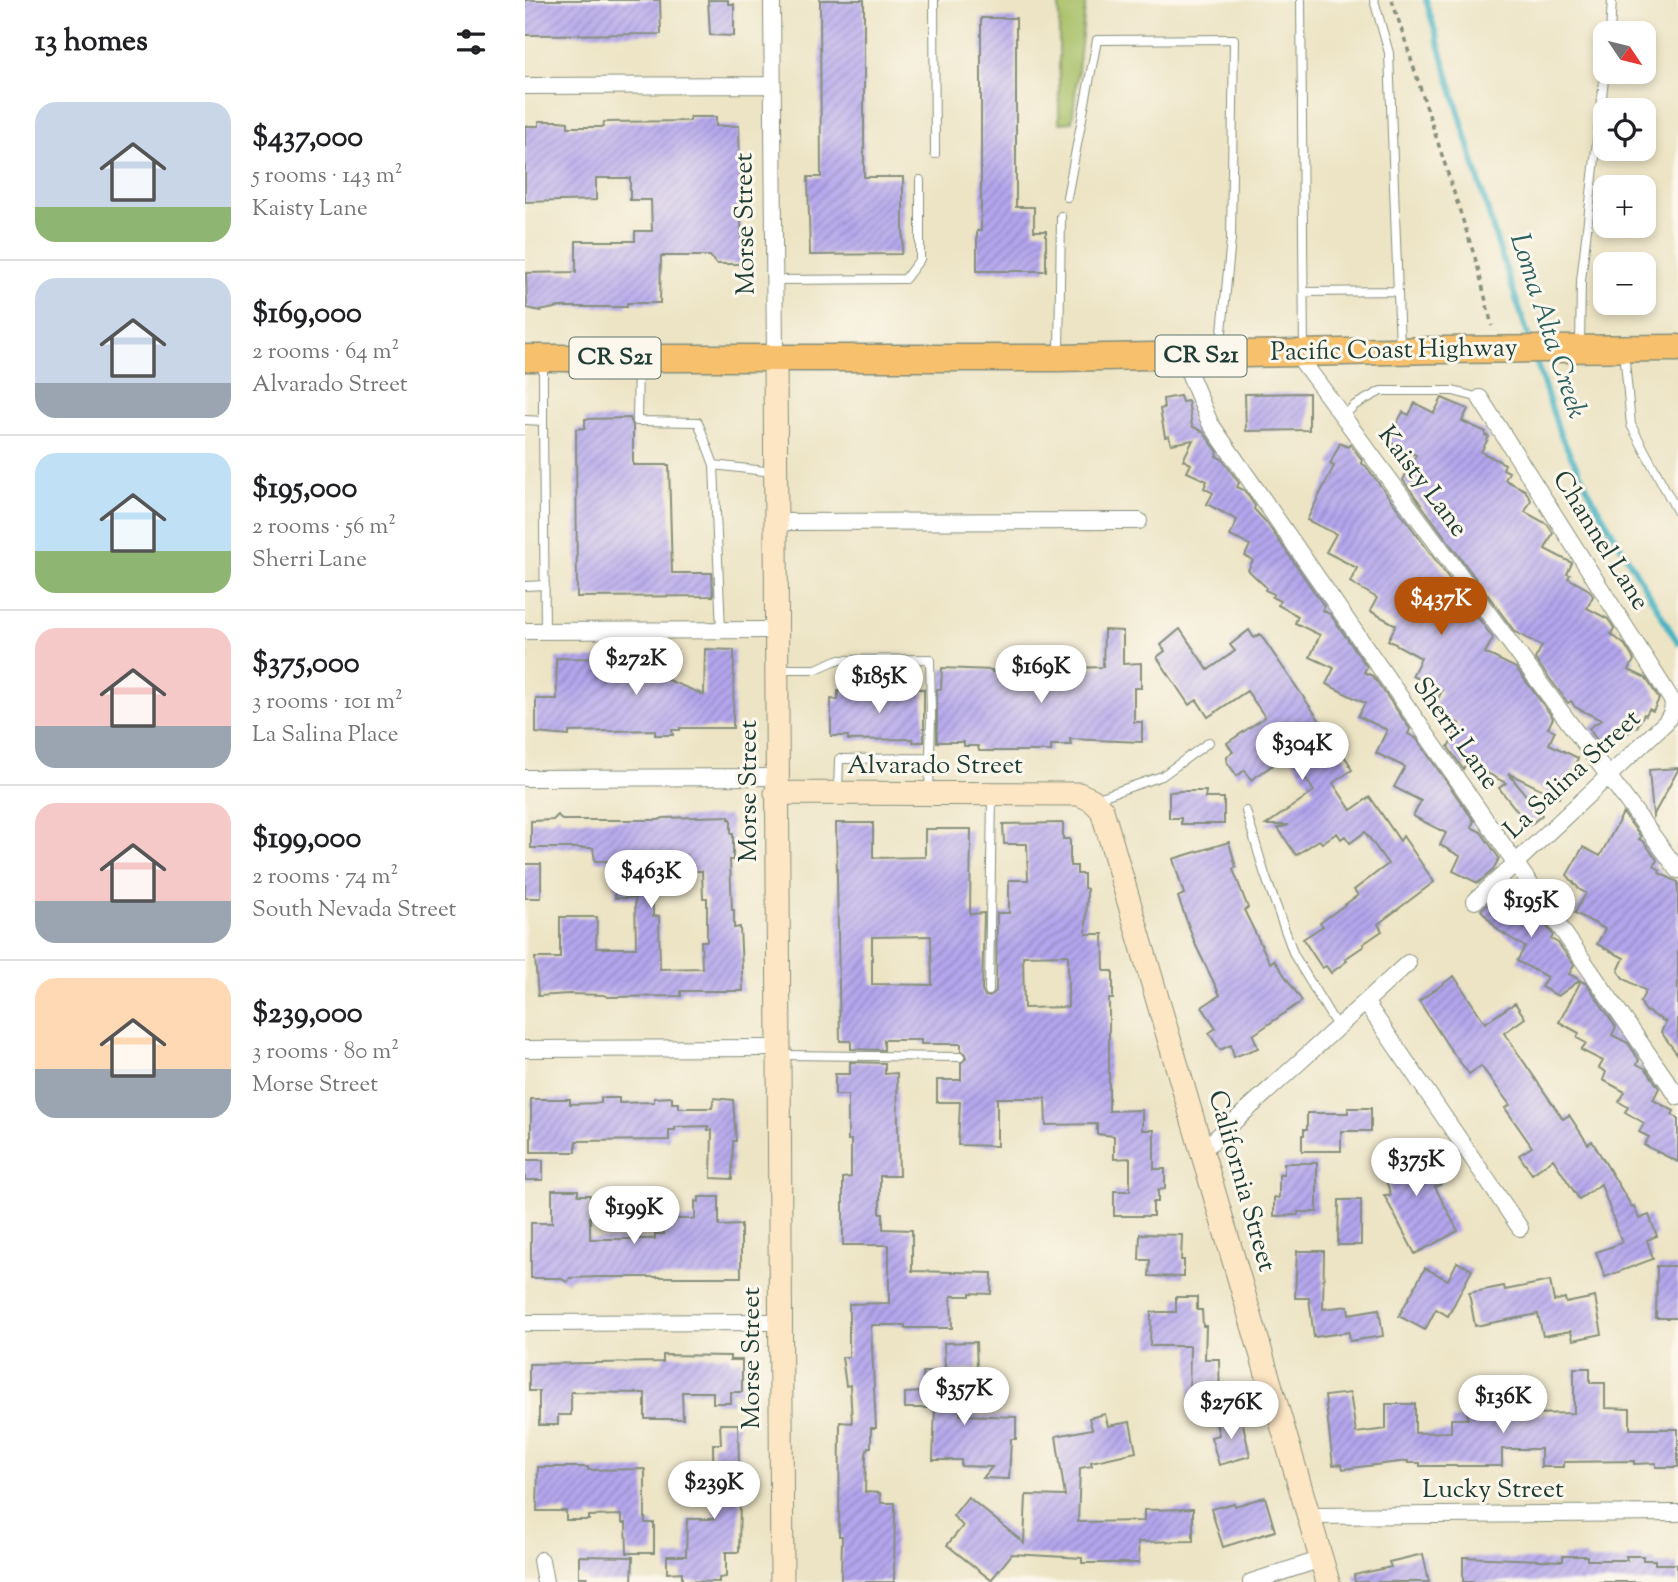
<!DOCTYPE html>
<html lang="en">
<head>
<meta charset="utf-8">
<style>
	body { margin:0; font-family:"Sorts Mill Goudy",serif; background:#f2f2f2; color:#202124; height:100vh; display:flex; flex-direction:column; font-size:26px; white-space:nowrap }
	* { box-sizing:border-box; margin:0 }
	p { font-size:23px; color:#757577 }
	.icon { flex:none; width:38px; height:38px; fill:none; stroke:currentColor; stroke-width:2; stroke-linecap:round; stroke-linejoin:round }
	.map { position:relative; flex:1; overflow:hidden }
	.side { display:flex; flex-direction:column; background:#fff; width:525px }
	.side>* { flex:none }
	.needle { width:46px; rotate:125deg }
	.tools { position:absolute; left:1068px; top:21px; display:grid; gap:14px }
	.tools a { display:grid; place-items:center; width:63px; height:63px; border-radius:14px; background:#fff; box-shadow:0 4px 10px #0003; font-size:35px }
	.price { position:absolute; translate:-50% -60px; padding:0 16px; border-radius:24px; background:#fff; color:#222; font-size:23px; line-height:46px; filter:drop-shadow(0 2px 4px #0008) }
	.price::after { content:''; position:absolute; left:50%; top:42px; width:21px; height:16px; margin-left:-10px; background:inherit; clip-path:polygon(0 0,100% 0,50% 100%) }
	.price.on { background:#b45309; color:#fff }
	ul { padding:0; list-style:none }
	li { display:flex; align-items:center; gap:21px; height:175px; padding:0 35px }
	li+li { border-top:2px solid #e0e0e0 }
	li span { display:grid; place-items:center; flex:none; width:196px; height:140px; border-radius:21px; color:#555 }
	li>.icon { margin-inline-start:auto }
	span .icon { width:84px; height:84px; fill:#fffc; stroke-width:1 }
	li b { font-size:30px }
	h2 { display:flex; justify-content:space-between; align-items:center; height:84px; padding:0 35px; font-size:30px }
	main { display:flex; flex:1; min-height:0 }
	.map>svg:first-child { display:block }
</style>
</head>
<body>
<main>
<section class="side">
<h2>13 homes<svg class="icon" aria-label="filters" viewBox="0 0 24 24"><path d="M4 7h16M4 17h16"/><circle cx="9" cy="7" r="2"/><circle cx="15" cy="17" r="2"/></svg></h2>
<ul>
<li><span style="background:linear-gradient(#c9d6e8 75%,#8fb573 0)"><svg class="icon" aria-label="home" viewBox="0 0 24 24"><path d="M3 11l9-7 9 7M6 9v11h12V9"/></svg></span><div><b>$437,000</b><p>5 rooms · 143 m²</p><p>Kaisty Lane</p></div></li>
<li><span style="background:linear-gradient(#c9d6e8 75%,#9aa5b1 0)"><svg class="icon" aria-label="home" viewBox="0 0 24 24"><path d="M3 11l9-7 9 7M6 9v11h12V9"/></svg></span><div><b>$169,000</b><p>2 rooms · 64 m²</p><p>Alvarado Street</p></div></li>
<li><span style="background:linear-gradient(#bfe0f5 70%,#8fb573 0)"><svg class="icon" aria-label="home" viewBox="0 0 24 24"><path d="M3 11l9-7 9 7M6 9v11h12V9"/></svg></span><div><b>$195,000</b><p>2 rooms · 56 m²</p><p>Sherri Lane</p></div></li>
<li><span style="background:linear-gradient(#f6c9c9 70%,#9aa5b1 0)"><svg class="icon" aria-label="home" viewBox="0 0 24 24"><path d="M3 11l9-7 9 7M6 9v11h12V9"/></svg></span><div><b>$375,000</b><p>3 rooms · 101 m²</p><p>La Salina Place</p></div></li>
<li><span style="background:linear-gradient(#f6c9c9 70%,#9aa5b1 0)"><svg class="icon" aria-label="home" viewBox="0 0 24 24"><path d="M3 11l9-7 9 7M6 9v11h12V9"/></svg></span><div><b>$199,000</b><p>2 rooms · 74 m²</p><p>South Nevada Street</p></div></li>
<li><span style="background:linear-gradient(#ffd9b3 65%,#9aa5b1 0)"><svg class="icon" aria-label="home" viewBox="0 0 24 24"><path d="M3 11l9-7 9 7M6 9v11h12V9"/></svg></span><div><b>$239,000</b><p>3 rooms · 80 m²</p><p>Morse Street</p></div></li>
</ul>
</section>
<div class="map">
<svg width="1153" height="1582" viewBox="0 0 1153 1582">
	<defs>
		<pattern id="building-hatch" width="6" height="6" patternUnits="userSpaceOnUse" patternTransform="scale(1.75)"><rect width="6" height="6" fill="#b4a6ed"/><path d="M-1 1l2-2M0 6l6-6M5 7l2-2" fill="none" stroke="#9288c1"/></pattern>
	</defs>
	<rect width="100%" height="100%" fill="#fbf7ec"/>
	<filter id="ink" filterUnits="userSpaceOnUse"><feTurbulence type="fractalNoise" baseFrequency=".0143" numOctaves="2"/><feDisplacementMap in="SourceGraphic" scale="14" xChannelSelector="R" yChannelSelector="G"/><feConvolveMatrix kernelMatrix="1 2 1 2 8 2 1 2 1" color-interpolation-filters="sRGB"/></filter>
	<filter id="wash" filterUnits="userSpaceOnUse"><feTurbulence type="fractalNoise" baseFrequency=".00686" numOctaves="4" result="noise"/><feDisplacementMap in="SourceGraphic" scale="28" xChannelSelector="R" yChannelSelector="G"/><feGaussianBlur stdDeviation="1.57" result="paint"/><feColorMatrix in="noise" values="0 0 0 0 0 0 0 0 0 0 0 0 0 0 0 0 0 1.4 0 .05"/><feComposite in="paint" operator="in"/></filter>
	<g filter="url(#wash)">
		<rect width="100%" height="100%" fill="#ede4c5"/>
		<path fill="#a6be64" stroke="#627e4c" stroke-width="2" d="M534 0H561L547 122 534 123Z"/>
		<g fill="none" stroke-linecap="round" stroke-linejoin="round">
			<path stroke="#46b3c2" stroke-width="6" d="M901 0 972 242 1005 341
				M1009 355 1035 434 1070 503 1153 643"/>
		</g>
		<g id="blocks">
			<path fill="url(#building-hatch)" fill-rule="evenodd" d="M0 0H135L136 34 0 35Z
				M183 0H203V4H209V36L185 35Z
				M295 0H339V177H378V245L376 254 285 255 283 177H296Z
				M456 18H491V207H509V231H521V271H452V231L456 230Z
				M165 117H191V126H214L217 264H192L185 256H136L135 303H102V307H34L15 311 2 308 1 273 51 272V241H110V231H127L126 200H105V178H71V200L0 202V126H14V121H33L43 122V127H78L79 122 165 121Z
				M784 393V430L721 431 720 394Z
				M655 396 657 402 663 401 667 426 678 432 693 452 691 456 697 459 714 483 712 487 719 490 730 506 729 509 741 522 799 606 797 610 805 614 842 667 839 672 848 676 885 729 883 734 891 738 949 821 946 827 956 832 974 858 968 870 953 883 928 871 935 856 915 845 921 833 888 816 896 801 869 787 880 767 851 753 862 730 833 716 840 703 801 684 809 668 785 657 795 635 770 623 773 616 753 605 755 601 747 597 749 594 740 590 741 587 723 570 728 560 720 556 725 545 705 536 712 520 682 504 688 493 679 488 682 481 662 472 666 464 658 460 668 440 646 444 644 436 640 437 635 409 639 408 638 399Z
				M917 398 943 409 937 421 961 432 960 435 964 437 956 452 980 464 978 469 984 472 980 480 1000 490 1006 500 1000 512 1022 524 1028 533 1020 549 1047 563 1042 574 1045 575 1043 578 1064 590 1068 596 1062 608 1083 619 1089 628 1086 634 1100 645 1109 660 1104 670 1121 678 1134 699 1128 711 1124 709 1121 715 1119 714 1112 727 1083 746 1078 738 1073 742 1064 728 1076 720 1050 707 1046 701 1043 703 1010 659 1017 646 990 632 878 480 891 455 862 441 878 412 884 415 890 403 909 413Z
				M105 418 108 426V465H144L147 573H187L188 596 52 597 51 429 60 428V419Z
				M815 443 823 447 825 444 837 460 836 463 841 466 968 638 960 653 991 668 1028 718 1023 728 1030 731 1024 744 1053 758 1034 798 983 773 1017 815 1004 826 974 788 981 783 942 762 938 769 923 747 935 724 907 710 917 691 887 676 896 658 863 640 871 625 845 611 852 598 825 582 832 568 801 552 811 534 782 520 809 466 805 464Z
				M655 629 683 670 710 651 705 645 724 630 729 638 735 634 826 766 823 764 827 770 808 783 826 810 845 797 875 841 878 836 909 882 853 924 857 931 838 944 839 946 820 959 822 961 806 973 801 966 797 968 778 939 798 926 795 923 833 895 829 890 863 864 840 832 825 843 820 836 816 839 812 833 797 843 794 840 771 855 753 828 764 825H741L789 791 764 754 726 780 720 770 712 776 702 762V756L708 752 702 743 740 717 722 691 683 717 672 700 664 705 632 657 640 651 636 645Z
				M579 630 598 631V664L616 663V688H609V722H617V742L545 739 546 745H526V751H454L453 746H439V742H412V689H416L417 668 467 670V672H507L518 671V669L578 667Z
				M180 649 209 650 208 728H155V730H147L148 735H130V730L44 732V736L11 733V699H32L31 658 138 659V678L179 695Z
				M368 689H399V742H388V739L323 740V736H306V699L313 700V691L368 692Z
				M1153 768V770L1128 816 1124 770Z
				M656 791H681L680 798H699V824H656V818H644V792Z
				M1098 813 1116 837 1114 839 1119 842 1132 860 1129 866 1135 870 1134 873 1153 882V1055L1136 1032 1141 1022 1121 1011 1115 1002 1121 991 1098 978 1093 971 1099 958 1072 944 1080 929 1050 913 1061 893 1055 890 1042 875 1058 847 1075 856Z
				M33 815 37 820H134L138 818 204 816V819H206V834H208V860H205L207 910H209V928L215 927 218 991H156V996L83 997 79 995 44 994 13 996 10 958H35V917H72L71 948H111L110 898H90V861H70L68 848H6V821L28 820ZM128 871H177L178 898H182V941H176L177 968 135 969 134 916 128 917Z
				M311 823H348V858L400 857V829H446L445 914 459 913 457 991 460 996 465 997 471 991 472 913H484V880H503L502 844H479L478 824 538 823V839H545V866H552V874H559V888L562 889 561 934H578L579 971H588V999H584V1111L617 1110V1130H629V1169H640V1189L633 1190V1202H628V1216H589V1191H605V1158L589 1159V1136L572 1134V1124L521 1125 520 1098H472V1146L433 1145 435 1102H412V1080H436V1063L441 1058 440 1053 436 1051V1044H396V1040H359V1050L326 1049V1041H315ZM406 936 407 985 347 984V937ZM543 955V1007L499 1008 498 956Z
				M704 842 711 867 708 869 723 908 719 910 745 963 749 960 777 1001 728 1035 733 1048 709 1057 706 1045 695 1050 684 1033 691 1028 677 1007 695 995 671 946 653 897 659 894 648 859Z
				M0 864H16V898H0Z
				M984 884 996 890 1007 905 1005 909 1012 912 1028 935 1026 939 1033 943 1049 965 1044 974 1055 980 1033 996 1016 987 1022 977 992 961 1000 947 973 930 956 910Z
				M929 976 960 1023 990 1003 1000 1018 979 1033 1038 1119 1044 1115 1063 1144 1067 1141 1107 1207 1109 1206 1114 1219 1124 1215 1132 1236 1122 1240 1128 1259 1080 1277 1071 1252 1097 1243 1076 1184 1054 1199 1028 1159 1007 1174 994 1155 1007 1147 980 1108 985 1105 956 1066 944 1074 923 1046 894 1001Z
				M1056 981 1062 984 1091 1027 1087 1035 1103 1043 1114 1060 1112 1064 1121 1069 1134 1088 1128 1100 1149 1111 1147 1115 1153 1118V1162L1119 1145 1124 1137 1114 1132 1119 1123 1100 1112 1103 1107 1094 1102 1100 1092 1078 1080 1081 1072 1074 1068 1078 1061 1056 1050 1061 1043 1052 1038 1054 1033 1034 1022Z
				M325 1062 360 1063V1074L372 1073 374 1176H355V1214H358V1229L387 1230V1271L467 1273 466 1294 445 1293V1296H426L427 1328H380V1325H348L346 1327 351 1428H346V1447H343L341 1454 340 1492 355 1493 356 1503H370L369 1582H316L317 1536H314L315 1422 327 1423 325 1385 321 1386 317 1357H324V1304L364 1303V1245H318V1178L326 1177V1140H323V1095H310V1074H325Z
				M147 1097V1103H154V1108H187L189 1098 208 1100 211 1141H208L207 1179 186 1178 187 1130H183V1126L150 1127V1130H144V1140L51 1141V1152H6V1099H45V1104L76 1103V1098H94V1103L129 1102V1098Z
				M823 1108H846V1131H816V1151H777V1135H779V1129H782V1113H823Z
				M890 1140 902 1172 911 1169 916 1184 910 1187 933 1231 890 1254 859 1195H866L856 1166 868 1162 864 1149Z
				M0 1160H18V1180H0Z
				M759 1163H792V1212H773V1215L749 1216V1197L754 1198V1175H759Z
				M27 1190H53V1195H65V1239H130V1234H139V1219H170V1201L174 1202V1197H194V1226L216 1225V1277H75L45 1278 42 1282 35 1278H6V1223H27Z
				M814 1200H836V1245H813Z
				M615 1234 657 1235 656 1260H659V1277L624 1276 625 1260H614Z
				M772 1251H799L798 1309 823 1306 824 1314 854 1309 858 1336 825 1341 824 1332 789 1337 784 1298H770Z
				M932 1262 947 1270 923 1316 911 1309 900 1330 874 1316 900 1268 923 1280Z
				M1132 1266H1153V1318H1131Z
				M1025 1281 1029 1301 1040 1298 1041 1303 1070 1297 1077 1334 1048 1340 1046 1331 1018 1336 1013 1314 950 1326 944 1293 979 1286 980 1290Z
				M651 1297H672V1310H677L678 1326H681L680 1359H694L695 1401H664L665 1346H625L626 1312H651Z
				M451 1342 452 1369 420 1371 419 1343Z
				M138 1355 205 1356V1360H217V1392H206V1403H188V1392H157L158 1419H120V1393L46 1392V1415H33V1425H14V1391H4V1364L138 1362Z
				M1049 1368H1065V1383H1080V1408L1105 1409V1429H1153V1467H1131V1463L1109 1464V1461L1039 1462V1467H1016V1449H977V1466H895V1463H883V1461L818 1469 817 1464 808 1465 800 1396 825 1393 831 1433 861 1429V1404H890V1433L926 1432V1419H943L942 1405 1007 1406V1414L1049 1413Z
				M398 1372H435V1415L491 1417V1439H486L484 1479 458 1478 467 1467 436 1466V1460H408L410 1408H380V1393L398 1392Z
				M580 1414 583 1426 605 1422 611 1452 566 1462 567 1466 555 1468 553 1522 619 1521V1510L668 1509V1541L613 1542 614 1563H557V1558L487 1554 466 1580 422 1545 438 1526 428 1516 443 1497 499 1543 501 1495 540 1496 531 1436 567 1429 564 1418Z
				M716 1415 725 1456 694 1465 686 1437 694 1435 691 1423Z
				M195 1424H213L214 1464H205L206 1498H215L214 1552H201V1577L194 1578V1582L157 1581V1572L142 1573V1556H161L162 1519H189L188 1444H196Z
				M13 1467H63V1470L120 1469V1523H129V1553H102L101 1523H97V1515L64 1516V1520H41V1511H12Z
				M740 1497 750 1531 698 1547 686 1509 709 1503 710 1506Z
				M898 1554 904 1582H830L829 1575 866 1567 864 1562Z
				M54 1556 108 1557 107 1582H62V1577H54Z
				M1038 1556H1062V1560H1102L1101 1556H1118V1560H1130V1564H1152V1582H938V1557L1038 1561Z"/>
		</g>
	</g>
	<g filter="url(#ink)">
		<use href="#blocks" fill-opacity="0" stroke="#86907c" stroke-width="2"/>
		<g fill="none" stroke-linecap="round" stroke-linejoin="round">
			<g stroke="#86907c" stroke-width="10">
				<path id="lane" d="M409 0 410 154
					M776 0 779 351
					M849 0 864 53 875 347
					M1085 33 1087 0
					M542 197 572 40 709 39 706 239 695 352
					M250 280 380 279 395 259V180
					M779 292 873 291
					M1055 345 1056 281 1080 71
					M1099 351 1106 425 1153 513
					M534 353 536 216
					M18 361V421
					M113 363 112 421 173 422 189 465 196 630
					M818 416 830 405 856 391H928L955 398
					M0 420 18 421 20 630
					M189 465 248 472
					M0 586 20 585
					M254 669H291L312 660 405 659 406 717 404 791
					M313 792 314 759 404 758
					M570 799 637 776 684 742
					M721 811 740 875 769 955 813 1028
					M464 991 467 797
					M257 1055 435 1057"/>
			</g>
			<g stroke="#86907c" stroke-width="18">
				<path id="street" d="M247 0 250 357
					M0 86 247 85
					M771 353 1153 870
					M657 356 685 423 1153 1097
					M251 522 614 521
					M0 631 251 630
					M0 778 251 777
					M950 901 1141 722 1147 712 1148 702 955 398
					M841 1003 995 1228
					M0 1049 254 1048
					M678 1150 883 963
					M0 1323 254 1322
					M784 1516 1153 1513
					M16 1560 20 1582
					M726 1582 797 1559"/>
			</g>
			<g stroke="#86907c" stroke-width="25">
				<path id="secondary" d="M250 357 257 1582
					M251 793 554 794 567 800 577 810 803 1582"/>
			</g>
			<g stroke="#86907c" stroke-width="29">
				<path id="primary" d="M0 358H534L911 350 1153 348"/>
			</g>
			<path stroke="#86907c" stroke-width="3.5" stroke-dasharray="5 5" stroke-linecap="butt" d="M867 0 952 264 967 326"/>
			<use href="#lane" stroke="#fff" stroke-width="8"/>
			<use href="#street" stroke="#fff" stroke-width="16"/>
			<use href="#secondary" stroke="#fce6c4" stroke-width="23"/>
			<use href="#primary" stroke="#f7c06c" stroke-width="26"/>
		</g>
	</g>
	<g text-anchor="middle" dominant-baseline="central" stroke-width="6" stroke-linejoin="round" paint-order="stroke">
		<g fill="#fbf7ec" stroke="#61756b" stroke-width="2">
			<rect x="630.5" y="335.5" width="91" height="41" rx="5"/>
			<rect x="44.5" y="337.5" width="91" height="41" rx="5"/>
		</g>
		<g font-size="24" font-weight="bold" fill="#1f3d34">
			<text x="676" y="356">CR S21</text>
			<text x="90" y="358">CR S21</text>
		</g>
		<g font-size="26" fill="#1f3d34" stroke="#fbf7ec">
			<text transform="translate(221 224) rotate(-91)">Morse Street</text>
			<text transform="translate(869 351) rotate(-1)">Pacific Coast Highway</text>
			<text transform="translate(897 482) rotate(53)">Kaisty Lane</text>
			<text transform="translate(1075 541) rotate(58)">Channel Lane</text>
			<text transform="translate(930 734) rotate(55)">Sherri Lane</text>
			<text x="410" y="766">Alvarado Street</text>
			<text transform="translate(1048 775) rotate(-43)">La Salina Street</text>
			<text transform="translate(224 791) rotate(-90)">Morse Street</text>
			<text transform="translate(716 1181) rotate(74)">California Street</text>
			<text transform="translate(227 1358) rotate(-90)">Morse Street</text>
			<text x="968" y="1490">Lucky Street</text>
		</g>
		<g font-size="28" font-style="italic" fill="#2b605f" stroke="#fbf7ec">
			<text transform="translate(1022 326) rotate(72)">Loma Alta Creek</text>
		</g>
	</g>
</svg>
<div class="tools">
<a><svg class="needle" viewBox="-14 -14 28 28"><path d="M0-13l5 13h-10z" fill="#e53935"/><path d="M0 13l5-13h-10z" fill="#757577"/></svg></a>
<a><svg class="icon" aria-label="locate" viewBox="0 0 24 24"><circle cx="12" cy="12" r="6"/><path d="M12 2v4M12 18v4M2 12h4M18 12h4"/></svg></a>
<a>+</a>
<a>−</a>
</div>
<b class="price on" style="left:916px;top:637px">$437K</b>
<b class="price" style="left:111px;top:697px">$272K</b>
<b class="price" style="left:516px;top:705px">$169K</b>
<b class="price" style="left:354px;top:715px">$185K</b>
<b class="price" style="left:777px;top:782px">$304K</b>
<b class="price" style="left:126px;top:910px">$463K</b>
<b class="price" style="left:1006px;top:939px">$195K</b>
<b class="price" style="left:891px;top:1198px">$375K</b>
<b class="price" style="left:109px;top:1246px">$199K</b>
<b class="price" style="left:439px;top:1427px">$357K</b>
<b class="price" style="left:978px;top:1435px">$136K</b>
<b class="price" style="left:706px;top:1441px">$276K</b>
<b class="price" style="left:189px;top:1521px">$239K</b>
</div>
</main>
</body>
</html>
